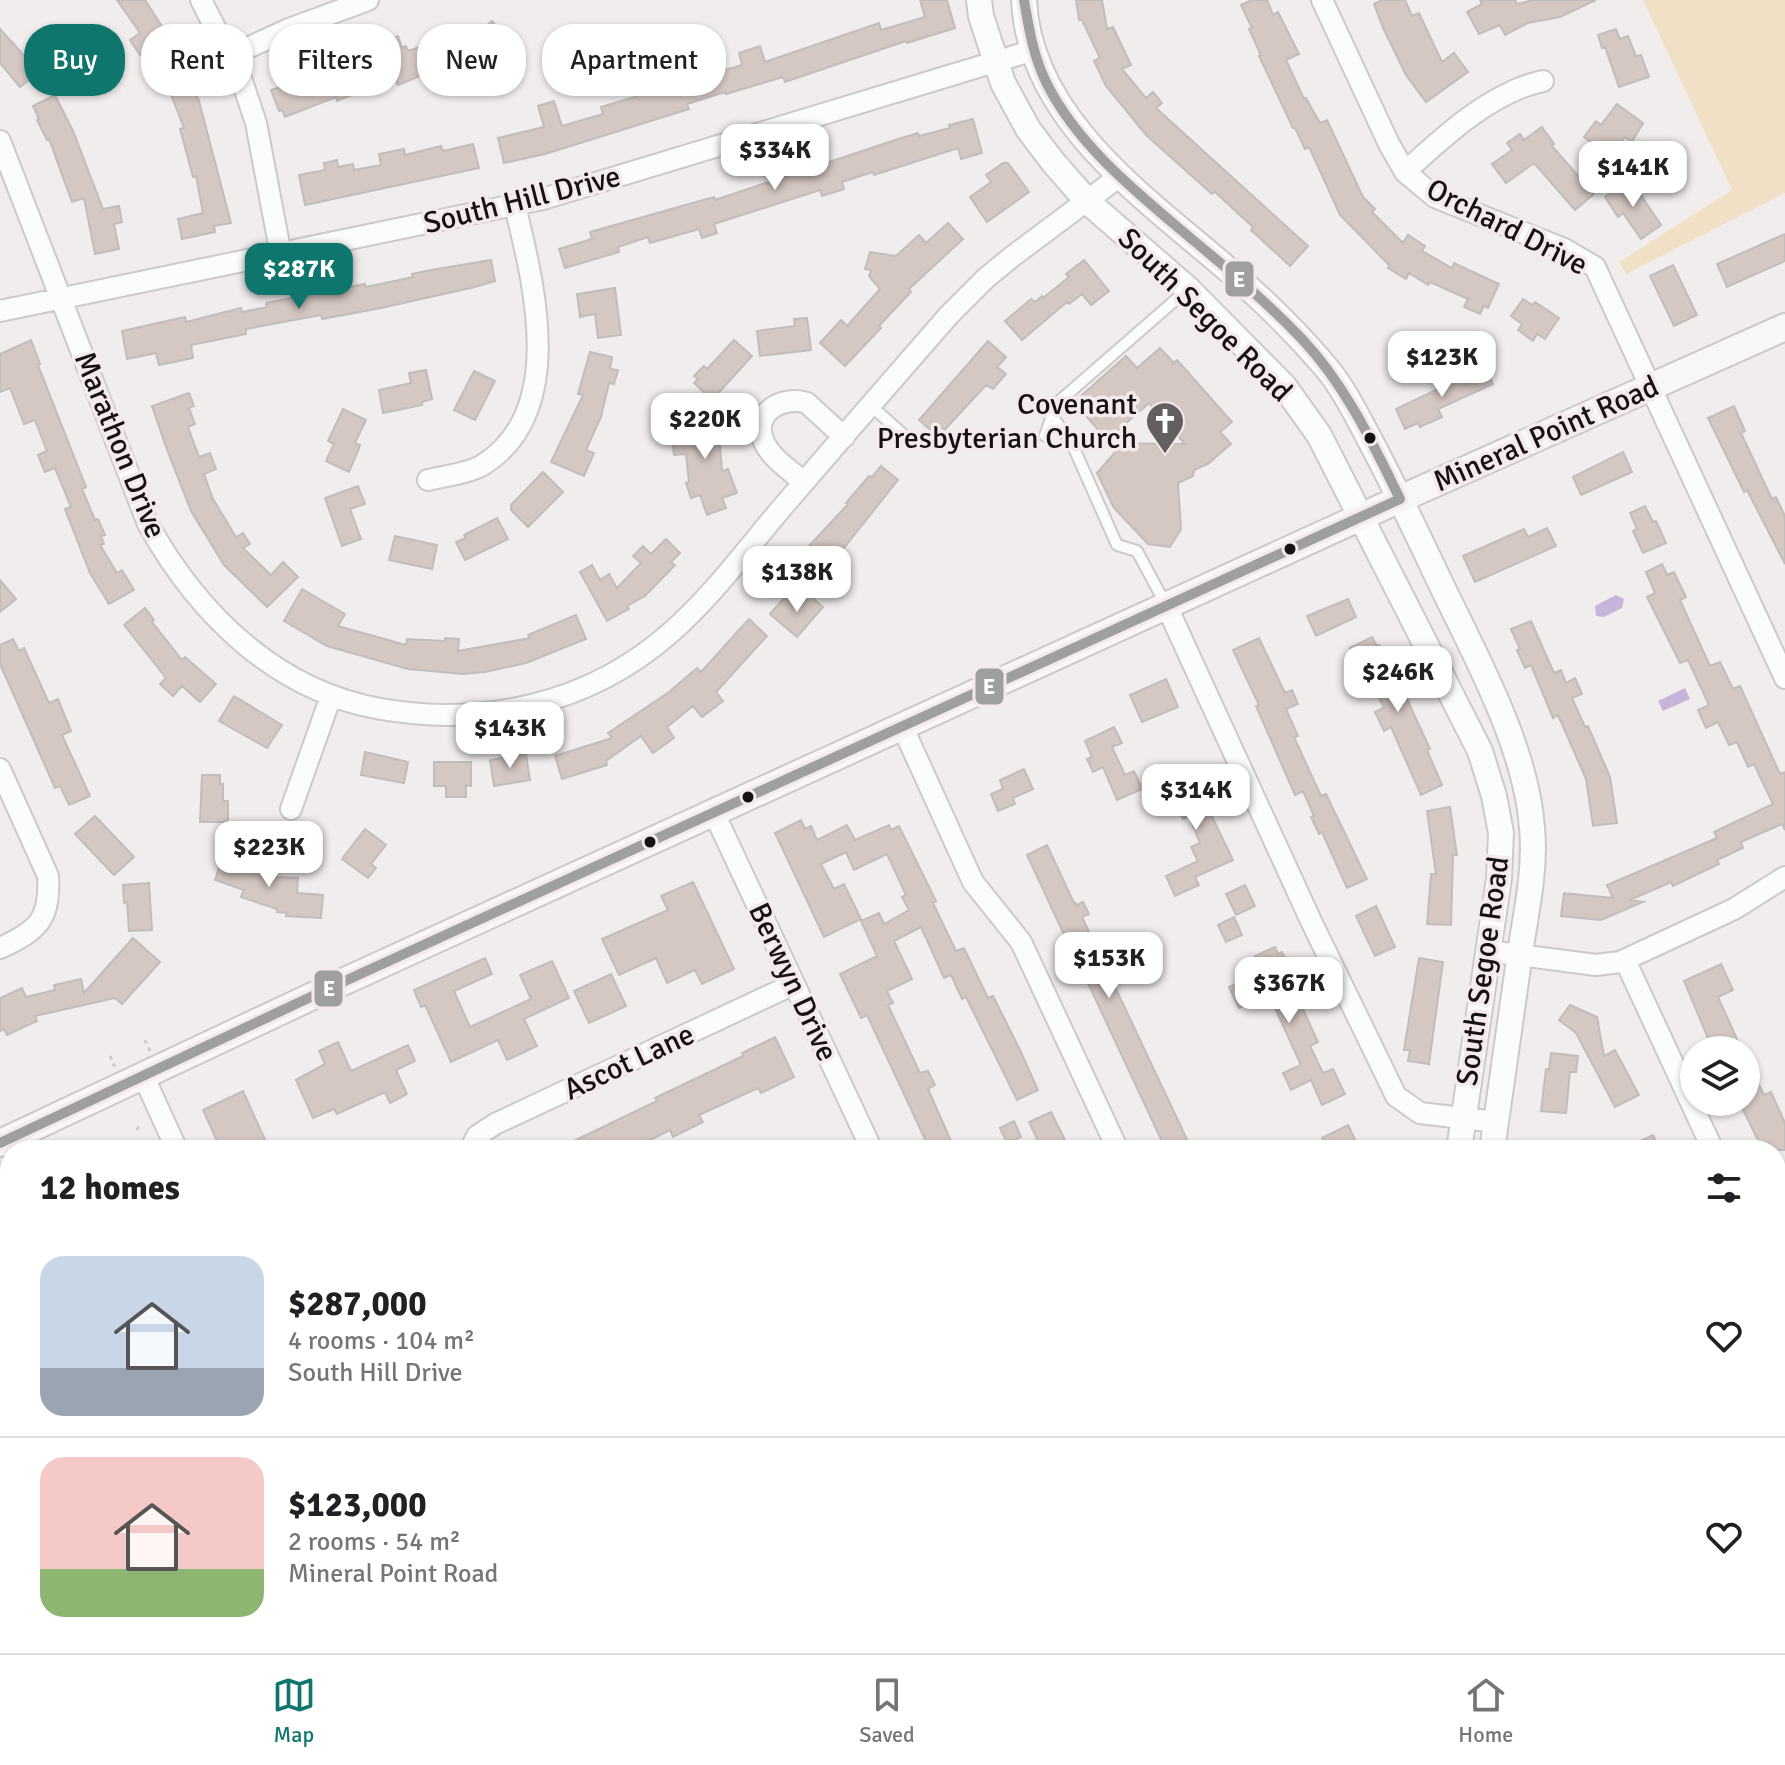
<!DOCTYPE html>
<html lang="en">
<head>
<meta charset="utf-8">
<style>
	body { margin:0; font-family:Signika,sans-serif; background:#f2f2f2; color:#202124; height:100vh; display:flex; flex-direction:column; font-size:30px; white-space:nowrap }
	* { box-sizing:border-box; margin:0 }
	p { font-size:26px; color:#757577 }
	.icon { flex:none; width:44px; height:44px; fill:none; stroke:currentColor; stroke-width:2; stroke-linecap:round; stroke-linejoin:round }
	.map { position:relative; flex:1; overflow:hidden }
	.details { position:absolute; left:0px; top:1140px; width:1786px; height:514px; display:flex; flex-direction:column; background:#fff; border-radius:32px 32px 0 0; box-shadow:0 2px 6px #0004 }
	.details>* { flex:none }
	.guide { position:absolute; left:24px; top:24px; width:800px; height:72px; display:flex; gap:16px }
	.fabs { position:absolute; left:1680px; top:1036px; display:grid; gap:16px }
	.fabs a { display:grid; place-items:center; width:80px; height:80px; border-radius:50%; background:#fff; box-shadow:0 2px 6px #0004; font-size:40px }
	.price { position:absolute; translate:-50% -68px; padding:0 18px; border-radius:16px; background:#fff; color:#222; font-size:26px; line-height:52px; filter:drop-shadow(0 2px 4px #0008) }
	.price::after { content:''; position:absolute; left:50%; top:48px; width:24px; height:18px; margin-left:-12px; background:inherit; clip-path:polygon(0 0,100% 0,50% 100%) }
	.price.selected { background:#0f766e; color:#fff }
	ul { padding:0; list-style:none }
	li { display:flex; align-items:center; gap:24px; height:200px; padding:0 40px }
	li+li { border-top:2px solid #e0e0e0 }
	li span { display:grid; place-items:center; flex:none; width:224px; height:160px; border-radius:24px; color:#555 }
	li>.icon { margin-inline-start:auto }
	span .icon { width:96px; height:96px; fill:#fffc; stroke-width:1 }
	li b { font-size:34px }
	h2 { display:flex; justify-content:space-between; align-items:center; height:96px; padding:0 40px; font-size:34px }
	.tag { padding:0 28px; border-radius:32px; background:#fff; box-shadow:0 2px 6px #0004; font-size:28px; line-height:72px }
	.tag.selected { background:#0f766e; color:#fff }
	.tab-bar { display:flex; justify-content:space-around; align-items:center; height:112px; border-top:2px solid #e0e0e0; background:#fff; font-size:22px; color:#757577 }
	.tab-bar a { display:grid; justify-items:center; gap:4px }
	.tab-bar .selected { color:#0f766e }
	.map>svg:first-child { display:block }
</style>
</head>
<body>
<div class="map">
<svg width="1785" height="1653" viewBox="0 0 1785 1653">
	<rect width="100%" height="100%" fill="#f2eded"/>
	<path fill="#f1e0c5" d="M1643 0H1785V193L1626 274 1619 262 1732 190Z"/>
	<path fill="#c7b4db" d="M1616 595 1624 599 1622 608 1604 617 1596 616 1595 606Z
		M1685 688 1690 699 1663 711 1658 701Z"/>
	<path fill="#d5c7c1" stroke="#c1bdbc" stroke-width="2" d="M117 0H145L178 51 199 101 231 223 214 226 215 232 182 239 178 219 203 213 196 176 193 177 180 129 184 128 168 87 160 91 144 53 140 55 130 40 140 33Z
		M920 0H947L955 28 907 43 906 41 785 82 783 77 726 94 725 92 687 104 689 109 545 154 504 163 498 138 544 127 538 106 554 101 562 126 603 114 601 107 742 65 739 53 760 46 765 62 879 23 881 30 925 17Z
		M1076 0H1102L1107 29 1113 27 1131 65 1122 69 1146 98 1153 92 1162 103 1156 108 1308 246 1290 266 1251 230 1253 227 1242 217 1215 192 1212 194 1147 136 1106 86 1094 61 1100 58 1082 20H1079Z
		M1252 0H1267L1273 15 1278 12 1299 54 1286 60 1304 99 1306 98 1320 123 1327 120 1363 197 1375 209 1372 212 1403 243 1408 235 1425 246 1422 251 1452 268 1454 263 1499 284 1488 308 1484 306 1480 314 1464 307 1468 299 1430 282 1428 285 1409 273 1406 279 1388 268 1390 266 1340 215 1309 147 1305 149 1295 128H1293L1259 56 1261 55 1249 29 1252 28 1241 5Z
		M1382 0H1405L1412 16 1419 13 1442 62 1454 53 1468 72 1426 102 1406 75 1384 30 1374 4Z
		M1480 0H1515L1517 4 1533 0H1596L1560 17 1528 23 1505 35 1500 25 1479 34 1467 12 1482 4Z
		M492 21 510 43 472 76 459 60 398 85 389 65 346 80 352 95 337 101 336 97 285 117 282 110 279 111 271 90 289 84 288 79 398 36 402 48 406 46 408 51 431 43 437 61 470 32 474 37Z
		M0 29 39 72 20 87 0 63Z
		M1616 29 1620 39 1628 36 1636 56 1641 55 1649 77 1619 87 1605 47 1602 48 1598 35Z
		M55 95 73 131 103 209 119 206 122 222 114 224 119 249 95 254 84 198 72 202 49 139 47 140 37 120 39 119 33 106Z
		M1617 104 1643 123 1632 142 1625 137 1610 156 1584 137 1596 121 1601 125Z
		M973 119 982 153 961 159 958 148 874 175 873 172 842 182 844 189 822 196 820 190 714 224 717 233 702 238 699 229 650 243 648 237 618 247 619 252 565 268 559 249 592 239 590 232 714 197 715 200 895 140 918 133 919 136 950 128 949 125Z
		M1542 127 1554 144 1552 146 1594 194 1575 210 1534 163 1506 183 1492 164 1512 150 1507 143 1520 134 1524 140Z
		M473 144 479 168 305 205 299 175 325 170 324 163 337 160 338 167 353 164 354 170 381 165 379 154 404 149 405 155 441 146 443 151Z
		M1003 163H1008L1029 192 987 222 970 197 991 182 986 175Z
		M1630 179 1661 225 1641 239 1623 213 1618 217 1605 197Z
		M948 223 963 239 909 289 911 292 879 326 881 328 845 366 820 343 841 320 847 326 880 289 869 276 871 270 865 269 870 252 896 256 919 235 926 243Z
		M1785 234V261L1727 287 1717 264Z
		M491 260 495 281 475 287 381 308 322 319 321 315 246 329V334L191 345 193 358 159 365 156 353 127 359 122 331 185 317 186 322 241 308 242 312 267 307 266 303 365 284 366 287 413 277 412 274 426 271Z
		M1084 260 1109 291 1091 305 1082 294 1069 304 1067 302 1022 340 1005 321 1031 299 1035 302 1042 296 1043 298 1069 277 1066 274Z
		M1673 265 1697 315 1674 326 1650 276Z
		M615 288 621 335 598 338 595 314 580 317 577 294Z
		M1523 299 1532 305 1535 302 1559 318 1545 339 1537 334 1533 341 1518 330 1522 324 1511 316Z
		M807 318 811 350 760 356 757 331 795 326 794 319Z
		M31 340 40 364 38 365 86 487 82 489 95 520 98 519 105 535 101 536 104 544 100 545 117 573 122 570 134 590 109 604 90 573 65 509 71 507 55 468 45 472 38 455 47 451 35 420 24 424 10 388 0 392V354Z
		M734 340 752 356 712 400 694 383 698 379 694 376 704 366 707 369Z
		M988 341 1006 357 997 367 1006 374 993 389 986 385 938 437 919 420Z
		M1160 348 1174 363 1177 360 1232 422 1220 432 1231 444 1208 464 1194 470 1193 476 1178 483 1181 529 1170 547 1148 544 1114 508 1097 473 1117 450 1110 443 1185 444 1149 403 1107 440 1074 402 1126 356 1137 368Z
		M590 352 612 357 610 369 618 370 614 384 609 383 601 417 586 450 594 453 584 476 551 462 583 395 578 394Z
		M1485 366 1493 384 1438 409 1442 417 1420 427 1418 423 1405 429 1396 409 1457 380 1465 384 1472 372Z
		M426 370 432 399 422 402V405L383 413 379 390 411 383 409 373Z
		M474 371 495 381 475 420 454 410Z
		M189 393 194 406 189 408 195 424 188 427 199 457 210 453 216 469 204 474 213 499 236 537 243 533 250 544 243 548 271 575 283 562 298 577 267 607 224 565 191 511 166 447 152 406Z
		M1734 406 1745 431 1741 433 1772 499 1776 497 1785 516V564L1747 490 1744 492 1708 418Z
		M343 409 366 420 355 443 360 445 358 451 349 472 326 461 334 444 328 441Z
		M717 410 722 471 728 469 737 493 722 498 726 508 707 515 700 495 691 498 686 483 689 482 686 454 674 455 672 439 685 438 684 416H690V413Z
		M1623 452 1632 472 1581 495 1573 477Z
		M881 466 898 480 832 563 839 569 826 583 798 558 848 504 846 503 869 476 872 477Z
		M543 472 563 492 528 527 511 510V505Z
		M358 486 365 504 350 509 361 539 342 546 325 498Z
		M1645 506 1653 522 1656 521 1666 543 1643 553 1633 531 1637 529 1630 513Z
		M497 518 508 539 465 560 456 542 466 538 464 535Z
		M1547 528 1556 546 1475 582 1463 556 1524 529 1528 537Z
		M395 536 437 545 432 569 389 560Z
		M666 539 680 553 671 562 675 565 645 596 627 606 629 609 607 621 580 572 592 565 600 580 609 574 617 588 641 563 633 556 643 546 651 554Z
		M1662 564 1667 575 1674 572 1686 597 1680 600 1710 666 1720 662 1733 689 1740 686 1780 774 1785 772V830L1782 824 1741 842 1743 848 1717 860 1719 864 1673 886 1671 882 1630 900 1643 902 1601 920 1561 916 1564 893 1613 898 1607 885 1717 838 1714 832 1773 804 1754 764 1748 767 1737 742 1729 745 1718 722 1706 728 1698 710 1709 705 1688 660 1680 663 1647 597 1655 593 1646 572Z
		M0 580 16 599 0 612Z
		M302 589 345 614 338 626 406 645 407 639 445 641V638L459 639 458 651 530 638 528 635 576 615 586 639 526 663 485 672 463 674 408 669 327 646 284 621Z
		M807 593 823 607 797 637 770 614 786 596 797 606Z
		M1348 599 1356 617 1316 636 1307 616Z
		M145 608 154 620 152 622 182 660 185 657 216 684 200 702 182 686 173 696 160 684 166 678 124 625Z
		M749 619 767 636 716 692 723 701 702 717 693 706 667 727 674 738 653 753 641 736 606 761 607 765 562 779 555 756 612 738 608 733 669 692 697 668 701 672Z
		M1531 621 1554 673 1561 670 1566 683 1575 678 1582 694 1572 698 1585 727 1588 726 1610 777 1617 823 1593 826 1586 779 1558 715 1553 718 1531 665 1525 668 1517 650 1520 649 1511 629Z
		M1372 637 1377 646 1379 645 1394 676 1396 675 1430 749 1427 750 1442 785 1421 795 1391 727 1384 731 1375 712 1384 708 1369 677 1365 679 1350 648Z
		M1259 638 1285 693 1292 690 1298 704 1286 709 1298 736 1294 737 1321 796 1326 794 1367 879 1347 888 1322 832 1319 834 1311 817 1314 816 1303 791 1295 795 1256 706 1259 705 1233 650Z
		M13 639 19 651 24 648 49 703 58 699 71 731 62 735 90 796 69 805 60 786 55 788 0 664V645Z
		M1166 679 1178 707 1142 722 1130 695Z
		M234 696 282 725 267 748 219 721Z
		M1114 727 1122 743 1112 747 1125 775 1134 771 1142 789 1117 800 1103 767 1093 772 1087 759 1092 757 1085 741Z
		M365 752 408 762 404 783 361 775Z
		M526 754 530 780 494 786 490 760Z
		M434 762H471V786L466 785V797H446V786H434Z
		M1195 766 1201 778 1195 781 1233 860 1195 877 1199 885 1175 896 1166 876 1198 861 1191 847 1200 843 1189 816 1183 819 1165 780Z
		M1024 769 1033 789 1013 798 1015 804 998 811 991 794 1003 789 1000 780Z
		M202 775H220V784H223V801H228V822H200Z
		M1450 807 1457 855H1453L1451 925 1427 924 1431 874H1436L1427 811Z
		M95 816 134 857 114 875 75 834Z
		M801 820 805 829 811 826 817 840 847 825 855 840 889 825 891 830 899 826 936 901 933 903 956 951 964 948 988 998 993 996 1020 1050 1038 1090 1017 1100 966 997 962 999 951 975 944 978 921 927 894 941 912 979 887 991 893 1003 888 1005 920 1073 928 1071 935 1085 928 1089 955 1150H930L867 1015 861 1018 840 974 877 956 861 921 879 913 884 924 909 910 902 897 906 895 887 854 854 870 846 852 821 864 834 889 844 884 861 919 824 937 775 833Z
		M365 829 386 845 371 864 376 868 368 878 342 859Z
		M1047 845 1073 901 1077 905 1083 902 1089 914 1082 917 1192 1150H1166L1079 964 1082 962 1072 939 1067 941 1027 855Z
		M224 853 246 861 245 866 275 877 298 878 297 893 323 895 321 918 286 916 287 913 277 912V909L241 897 244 890 215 880Z
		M693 882 734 969 702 984 695 970 667 983 656 958 619 975 602 939 668 910 661 896Z
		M149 883 152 930 129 931 127 902 124 903 123 885Z
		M1245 885 1255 906 1236 915 1226 894Z
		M1376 906 1395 947 1375 956 1356 916Z
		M1234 917 1242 935 1226 942 1218 925Z
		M133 938 160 962 122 1004 115 998 35 1016 37 1021 7 1035 4 1029 0 1031V998L22 988 26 997 55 990 54 985 81 979 84 993Z
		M1275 947 1278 954 1282 952 1288 964 1276 970 1288 997 1296 994 1318 1042 1310 1046 1323 1073 1333 1069 1345 1094 1322 1105 1311 1080 1291 1090 1283 1073 1301 1065 1269 995 1239 1008 1229 987 1263 972 1255 956Z
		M485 958 492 974 454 991 470 1027 531 999 520 975 552 961 569 998 524 1019 537 1046 507 1060 498 1040 451 1062 425 1005 421 1007 414 990Z
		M1419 958 1443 962 1429 1064 1408 1061 1410 1050H1404Z
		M1721 964 1733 990 1718 997 1742 1050H1713L1684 981Z
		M611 974 626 1006 589 1023 574 991Z
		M1570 1005 1597 1017 1604 1056 1615 1050 1639 1095 1615 1107 1576 1033 1559 1020Z
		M775 1037 794 1077 761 1093 758 1088 699 1115 703 1122 673 1137 670 1130 646 1142 650 1150H555L657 1101 655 1098 743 1056 742 1053Z
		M338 1042 351 1071 408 1045 415 1061 396 1070 407 1094 390 1103 385 1092 337 1114 334 1109 313 1118 296 1080 325 1064 319 1051Z
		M1551 1053 1578 1056 1576 1072H1570L1566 1113 1541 1111 1546 1069 1549 1070Z
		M1746 1058 1764 1095 1771 1092 1785 1123V1150H1763L1739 1102H1746Z
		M243 1091 255 1118 270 1150H221L203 1110Z
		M1051 1112 1070 1150H1042L1029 1122Z
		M1014 1121 1021 1137 1007 1143 1000 1128Z
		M1348 1125 1360 1150H1328L1322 1138Z
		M1653 1135 1660 1150H1621Z"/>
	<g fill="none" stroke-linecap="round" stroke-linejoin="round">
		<g stroke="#cdc9c9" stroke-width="14">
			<path id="service" d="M870 405 905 436
				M1053 417 1073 446 1117 545 1137 551 1166 605
				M1045 436 1056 404 1188 289"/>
		</g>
		<g stroke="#cdc9c9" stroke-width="24">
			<path id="minor" d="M201 0 242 81 256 123 281 255
				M1322 0 1389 144 1405 172 1435 197 1564 249 1595 267 1785 678
				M230 56 289 29 368 0
				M0 141 148 524C198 614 276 691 381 709 484 727 589 704 669 634 712 597 749 546 786 503 840 440 894 378 949 315L986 278 1013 256 1120 176
				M1405 172C1443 137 1491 92 1543 81
				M0 311 543 199 1034 50
				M428 480C444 476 466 474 481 466 568 414 534 285 515 206
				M804 482C791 471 771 458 764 442 751 413 782 395 807 403L844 437
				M1167 607 1311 921 1396 1096 1420 1113 1496 1122
				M903 728 973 882 1021 942 1118 1150
				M0 769 48 876C51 920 37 931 0 948
				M291 809 331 696
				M714 813 872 1150
				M1488 951 1596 965 1620 962 1734 909 1785 877
				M1625 960 1713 1150
				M143 1075 177 1150
				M470 1150 477 1136 495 1124 794 984
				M1776 1285 1785 1304
				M1776 1593 1785 1591
				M126 1644 130 1653
				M408 1644 412 1653
				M692 1644 696 1653
				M1103 1644 1107 1653
				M1673 1644 1677 1653
				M464 1653 484 1644
				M1059 1653 1079 1644"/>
		</g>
		<g stroke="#cdc9c9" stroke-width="28">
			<path id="tertiary" d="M979 0 981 16 1003 83 1028 129 1053 162 1088 202 1188 289 1284 386 1319 435 1480 751 1494 796 1501 833 1499 878 1459 1150
				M1024 0C1029 118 1145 198 1225 267 1260 297 1294 330 1324 365 1344 388 1358 418 1372 444 1393 484 1412 523 1431 563 1468 643 1526 741 1532 828 1536 870 1526 912 1520 953 1511 1019 1501 1084 1492 1150
				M1377 1653 1380 1644
				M1414 1653 1417 1644"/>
		</g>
		<g stroke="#cdc9c9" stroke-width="30">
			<path id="secondary" d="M0 1143 334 986 1400 499 1785 327"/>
		</g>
		<path stroke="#cdcbcb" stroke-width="3" stroke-dasharray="4 4" stroke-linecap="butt" d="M145 1040 150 1051
			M110 1056 115 1067
			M137 1130 140 1123"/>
		<use href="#service" stroke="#fdfcfc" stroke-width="10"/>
		<use href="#minor" stroke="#fdfcfc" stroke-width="20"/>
		<use href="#tertiary" stroke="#fdfcfc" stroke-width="24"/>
		<use href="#secondary" stroke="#f9f6f7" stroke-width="26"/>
		<g stroke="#f5eaeb" stroke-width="16">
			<path id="bus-1" d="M0 1143 334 986 1400 499C1372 442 1346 386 1302 339 1268 304 1232 272 1194 241 1140 195 1078 147 1046 82 1033 55 1029 29 1024 0"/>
		</g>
		<use href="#bus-1" stroke="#9f9f9f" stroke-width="10"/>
	</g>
	<defs>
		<g id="church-pin" transform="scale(2)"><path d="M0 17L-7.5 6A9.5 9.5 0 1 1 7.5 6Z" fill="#635f5f" stroke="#f5eaeb"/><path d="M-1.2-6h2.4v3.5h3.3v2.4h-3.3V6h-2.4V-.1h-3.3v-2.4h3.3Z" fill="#fff"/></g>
	</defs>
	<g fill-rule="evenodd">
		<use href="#church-pin" x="1165" y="421"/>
	</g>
	<g fill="#161212" stroke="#f5eaeb" stroke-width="3">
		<circle cx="1370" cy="438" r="7"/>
		<circle cx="1290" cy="549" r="7"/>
		<circle cx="748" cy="797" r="7"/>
		<circle cx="650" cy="842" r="7"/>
	</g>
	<g text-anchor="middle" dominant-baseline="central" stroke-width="7" stroke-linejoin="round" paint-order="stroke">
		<g font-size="30" fill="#161212" stroke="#f5eaeb">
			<text transform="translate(522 200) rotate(-14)">South Hill Drive</text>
			<text transform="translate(1507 227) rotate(27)">Orchard Drive</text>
			<text transform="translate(1205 315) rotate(45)">South Segoe Road</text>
			<text transform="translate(1546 434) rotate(-24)">Mineral Point Road</text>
			<text transform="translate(120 445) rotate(68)">Marathon Drive</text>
			<text transform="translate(1483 971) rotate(-82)">South Segoe Road</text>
			<text transform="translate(793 982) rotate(65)">Berwyn Drive</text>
			<text transform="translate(629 1062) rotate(-25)">Ascot Lane</text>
		</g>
		<g font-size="30" fill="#161212" stroke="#f5eaeb" text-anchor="end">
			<text x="1137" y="404">Covenant<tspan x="1137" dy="34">Presbyterian Church</tspan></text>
		</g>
	</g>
	<g stroke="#f5eaeb" stroke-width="3">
		<rect x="1224" y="260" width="31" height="38" rx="8" fill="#9f9f9f"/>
		<rect x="974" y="667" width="31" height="39" rx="8" fill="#9f9f9f"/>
		<rect x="313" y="969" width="31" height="39" rx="8" fill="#9f9f9f"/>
	</g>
	<g font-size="22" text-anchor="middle" font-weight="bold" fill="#fff">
		<text x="1239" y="287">E</text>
		<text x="989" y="694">E</text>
		<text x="329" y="996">E</text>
	</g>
</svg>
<div class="fabs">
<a><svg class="icon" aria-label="layers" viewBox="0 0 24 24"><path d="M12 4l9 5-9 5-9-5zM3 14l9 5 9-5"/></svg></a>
</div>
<b class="price" style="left:775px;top:192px">$334K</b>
<b class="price" style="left:1633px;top:209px">$141K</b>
<b class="price selected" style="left:299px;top:311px">$287K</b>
<b class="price" style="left:1442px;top:399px">$123K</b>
<b class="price" style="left:705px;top:461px">$220K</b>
<b class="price" style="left:797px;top:614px">$138K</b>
<b class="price" style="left:1398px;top:714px">$246K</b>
<b class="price" style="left:510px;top:770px">$143K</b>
<b class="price" style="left:1196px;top:832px">$314K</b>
<b class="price" style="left:269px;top:889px">$223K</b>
<b class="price" style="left:1109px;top:1000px">$153K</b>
<b class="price" style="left:1289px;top:1025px">$367K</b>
<div class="guide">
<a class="tag selected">Buy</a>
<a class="tag">Rent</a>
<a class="tag">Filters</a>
<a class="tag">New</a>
<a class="tag">Apartment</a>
</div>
<section class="details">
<h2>12 homes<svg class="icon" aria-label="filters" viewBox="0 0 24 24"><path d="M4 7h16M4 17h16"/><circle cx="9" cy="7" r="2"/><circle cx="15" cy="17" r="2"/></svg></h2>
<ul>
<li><span style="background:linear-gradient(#c9d6e8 70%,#9aa5b1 0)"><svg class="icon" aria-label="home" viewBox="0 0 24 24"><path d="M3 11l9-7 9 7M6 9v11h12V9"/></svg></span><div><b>$287,000</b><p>4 rooms · 104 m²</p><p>South Hill Drive</p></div><svg class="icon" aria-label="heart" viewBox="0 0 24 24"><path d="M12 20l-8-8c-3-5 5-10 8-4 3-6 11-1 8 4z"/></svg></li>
<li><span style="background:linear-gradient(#f6c9c9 70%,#8fb573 0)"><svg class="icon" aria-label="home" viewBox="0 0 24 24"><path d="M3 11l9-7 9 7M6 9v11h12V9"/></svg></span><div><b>$123,000</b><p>2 rooms · 54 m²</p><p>Mineral Point Road</p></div><svg class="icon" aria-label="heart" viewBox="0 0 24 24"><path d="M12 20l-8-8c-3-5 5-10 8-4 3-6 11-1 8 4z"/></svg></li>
</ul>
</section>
</div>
<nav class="tab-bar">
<a class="selected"><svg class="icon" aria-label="map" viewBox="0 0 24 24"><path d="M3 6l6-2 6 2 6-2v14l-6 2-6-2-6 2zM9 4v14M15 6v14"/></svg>Map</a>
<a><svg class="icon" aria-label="saved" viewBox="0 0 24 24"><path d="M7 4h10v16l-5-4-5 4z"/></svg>Saved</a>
<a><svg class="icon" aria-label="home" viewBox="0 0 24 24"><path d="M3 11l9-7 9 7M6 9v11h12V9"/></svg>Home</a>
</nav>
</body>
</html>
